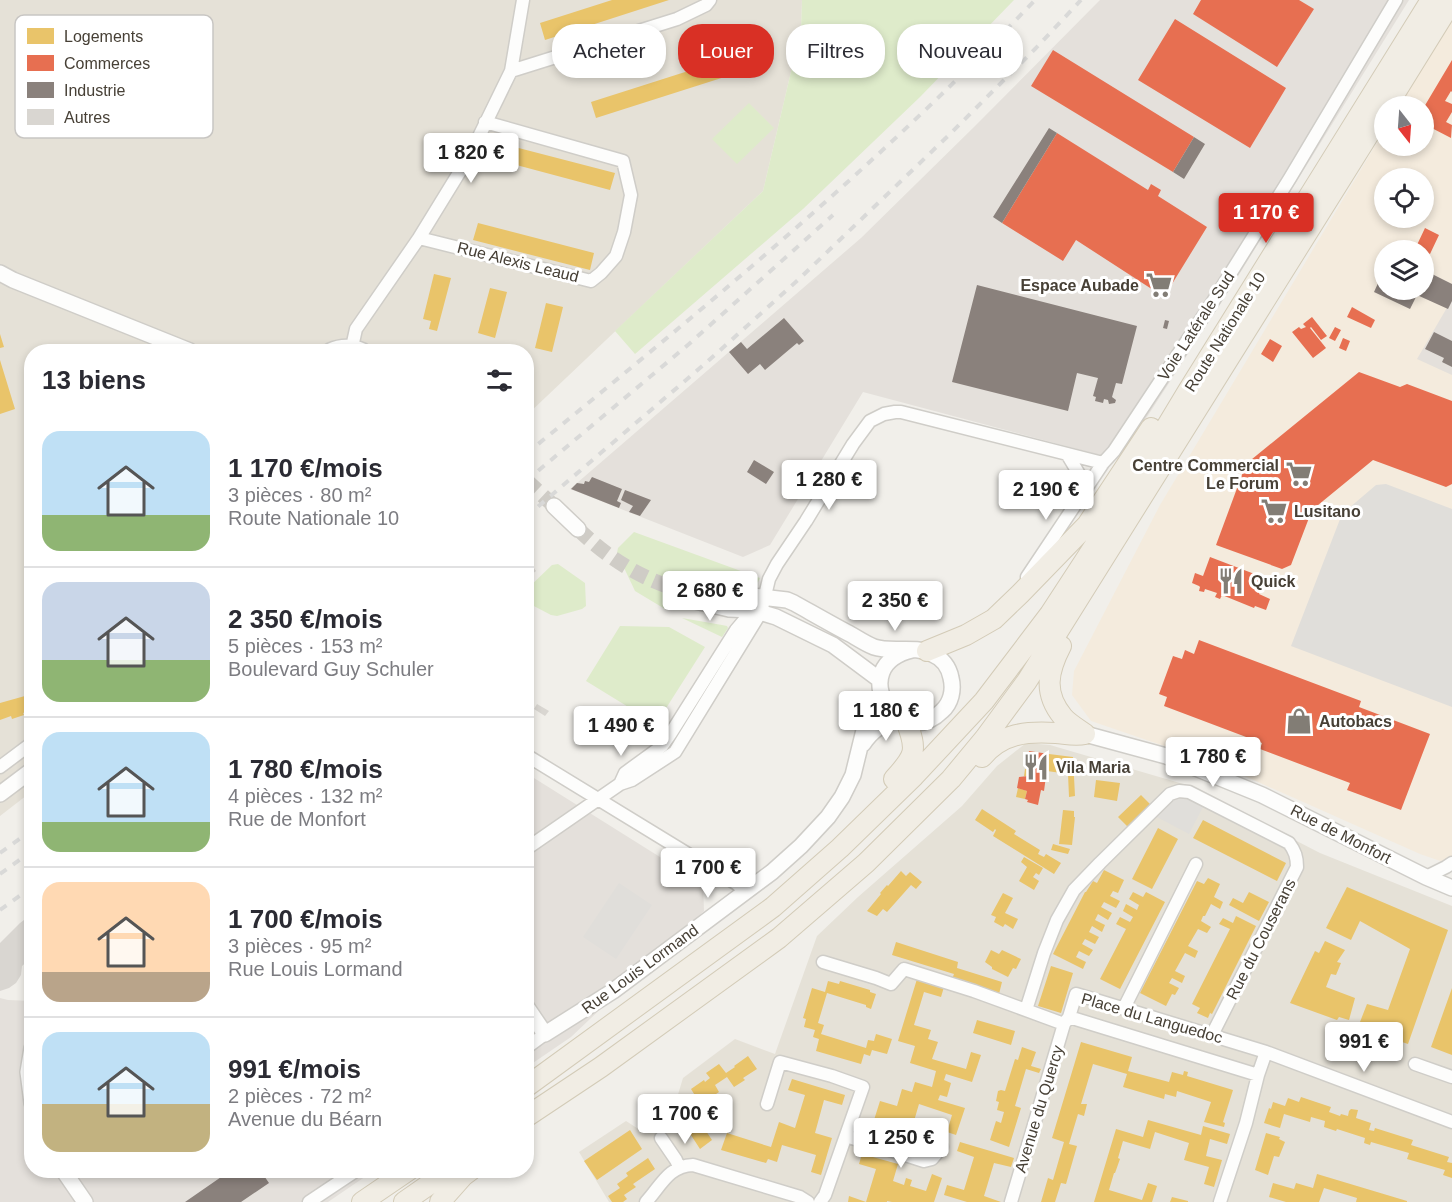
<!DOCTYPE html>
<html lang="fr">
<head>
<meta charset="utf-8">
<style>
	body { margin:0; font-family:Helvetica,sans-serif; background:#f2f2f3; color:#2b2b33; height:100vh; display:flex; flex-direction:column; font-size:22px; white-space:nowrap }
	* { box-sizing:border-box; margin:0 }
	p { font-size:20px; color:#7c7c81 }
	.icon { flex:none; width:33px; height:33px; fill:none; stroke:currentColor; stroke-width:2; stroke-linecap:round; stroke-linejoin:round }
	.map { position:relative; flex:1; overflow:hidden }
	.details { position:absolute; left:24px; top:344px; width:510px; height:834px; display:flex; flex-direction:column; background:#fff; border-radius:24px; box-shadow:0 3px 9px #0003 }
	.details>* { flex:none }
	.hud { position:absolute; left:552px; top:24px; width:570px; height:54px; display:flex; gap:12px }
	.needle { width:39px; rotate:163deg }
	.tools { position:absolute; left:1374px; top:96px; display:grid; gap:12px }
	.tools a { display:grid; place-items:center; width:60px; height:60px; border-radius:50%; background:#fff; box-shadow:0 3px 9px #0003; font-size:30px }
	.price { position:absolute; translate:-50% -51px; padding:0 14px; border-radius:6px; background:#fff; color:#222; font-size:20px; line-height:39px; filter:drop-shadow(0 2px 3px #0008) }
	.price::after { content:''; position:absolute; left:50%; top:36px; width:18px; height:14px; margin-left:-9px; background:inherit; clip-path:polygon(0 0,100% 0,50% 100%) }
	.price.active { background:#d93025; color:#fff }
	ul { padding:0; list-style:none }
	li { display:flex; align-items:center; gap:18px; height:150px; padding:0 18px }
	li+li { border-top:2px solid #e1e1e2 }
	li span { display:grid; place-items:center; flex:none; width:168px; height:120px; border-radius:18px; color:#555 }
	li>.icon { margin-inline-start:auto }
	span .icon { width:72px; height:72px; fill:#fffc; stroke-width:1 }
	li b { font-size:26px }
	h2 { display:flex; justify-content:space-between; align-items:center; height:72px; padding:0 18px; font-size:26px }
	.chip { padding:0 21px; border-radius:24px; background:#fff; box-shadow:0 3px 9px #0003; font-size:21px; line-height:54px }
	.chip.active { background:#d93025; color:#fff }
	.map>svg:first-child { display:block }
</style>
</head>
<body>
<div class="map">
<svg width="1452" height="1202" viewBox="0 0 1452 1202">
	<rect width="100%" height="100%" fill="#f1efea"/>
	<path fill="#e5e1d7" d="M0 0H802L801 29 763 191 527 415 526 351H32L31 792 0 816Z
		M1026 743 1050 745 1190 786 1320 853 1452 906V1202H609L579 1152 626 1121 640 1130 673 1111 683 1078 735 1039 775 1054 817 936 858 897 962 806 997 766Z"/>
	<path fill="#f4ebdd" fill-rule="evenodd" d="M1452 19V865L1420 854 1220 765 1091 721 1072 695 1074 671 1160 505 1384 131V146H1424V106H1399ZM1384 178H1424V218H1384ZM1384 250H1424V290H1384Z"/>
	<path fill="#e4e0db" d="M1100 0H1409L1232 286 1119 460 863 392 770 545 743 557 570 489 861 238 974 127Z
		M1452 299V375L1417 359Z
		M526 773 703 884 704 911 571 1037 527 1067Z
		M0 998 8 1000 31 1001 32 1170H375L328 1202H0Z"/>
	<path fill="#deebca" d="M802 0H1014L920 97 803 209 635 354 615 331 763 191 801 29Z
		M749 103 774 128 737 164 712 139Z
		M634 532 760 578 758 582 751 588 674 579 665 609 635 591 617 553 618 548Z
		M558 564 585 583 586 606 582 609 557 616 551 615 530 604 527 598 526 590 552 565Z
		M682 618 722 625 727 626 728 628 722 637Z
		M620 626 669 627 705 647 656 724 586 681Z"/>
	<path fill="#e0deda" d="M1386 484 1452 509V707L1291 646 1342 514 1376 485Z
		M1180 796 1189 797 1204 805 1189 834 1155 816 1173 799Z
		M619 883 652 905 616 959 583 937Z"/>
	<path fill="#e9c46a" d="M612 0H669L545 40 540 23Z
		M729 58 734 74 596 118 591 102Z
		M499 143 615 173 610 190 494 159Z
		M478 223 594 253 590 270 473 240Z
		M434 274 451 278 437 331 429 329 431 321 423 319Z
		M490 288 507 292 495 338 478 333Z
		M546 303 563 307 552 352 535 348Z
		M0 334 4 347 0 348Z
		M0 360 15 409 0 414Z
		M32 694V710L23 713 24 715 12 719 11 716 0 720V703Z
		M1049 754 1073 757 1075 796 1069 797 1068 774 1047 771Z
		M1025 769 1031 770 1028 776H1024Z
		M1096 780 1120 783 1117 801 1094 797Z
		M1018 788 1027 791 1025 799 1016 797Z
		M1141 795 1151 805 1128 827 1118 817Z
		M982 809 1016 831 1014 834 1040 850 1038 854 1044 857 1046 854 1061 863 1054 874 993 836 996 830 995 829 993 832 975 820Z
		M1063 810 1074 811V817H1075L1072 845 1059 844Z
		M1203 820 1286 863 1277 881 1193 838Z
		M1158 828 1178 839 1152 889 1132 879Z
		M1053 844 1070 849 1068 854 1051 850Z
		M1024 857 1043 868 1039 875 1036 873 1033 877 1039 881 1034 890 1019 881 1027 867 1021 862Z
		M1104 870 1124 880 1118 893 1113 891 1110 896 1120 901 1116 908 1104 902 1101 907 1112 913 1108 920 1098 914 1095 920 1105 925 1102 932 1092 926 1089 932 1099 937 1095 944 1085 939 1082 944 1093 950 1089 956 1079 951 1076 957 1086 962 1083 969 1053 954 1085 892H1086L1093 881 1097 883Z
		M901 871 906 876 910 872 922 882 916 889 911 885 887 912 883 909 877 916 867 911 881 894 880 893 887 885 888 886Z
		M1208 878 1220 884 1214 897 1223 902 1220 909 1211 904 1205 916H1203L1201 921 1211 927 1207 933 1198 929 1191 941 1188 946 1198 951 1195 958 1185 953 1175 971 1185 976 1182 983 1172 978 1169 983 1179 988 1175 995 1172 994 1166 1006 1140 993 1197 881 1204 884Z
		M1347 887 1448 930 1408 1044 1366 1030 1368 1024 1360 1022 1367 1004 1388 1010 1410 949 1360 921 1351 940 1326 928Z
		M1133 892 1143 897 1146 892 1165 902 1120 989 1100 979 1126 929 1116 924 1120 917 1130 922 1133 917 1123 911 1126 904 1137 910 1139 905 1129 899Z
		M1249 892 1269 902 1259 921 1229 905 1233 898 1243 903Z
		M1003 893 1013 898 1005 913 1018 919 1013 929 1005 924 1003 927 994 922 996 917 991 915Z
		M1236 916 1256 926 1212 1014 1210 1013 1208 1018 1197 1013 1200 1008 1192 1004 1230 929 1219 924 1223 918 1233 923Z
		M1325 941 1345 950 1337 962 1341 963 1336 975 1331 974 1326 987 1355 998 1349 1020 1339 1017 1337 1020 1290 1003 1315 951 1319 953Z
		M896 942 958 962 957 968 1002 982 999 994 952 979 954 974 892 955Z
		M991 950 999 954 1002 950 1021 959 1016 969 1013 968 1008 977 992 969V967L985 962Z
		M1051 966 1073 973 1061 1013 1038 1006Z
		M917 979 944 987 941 997 924 992 914 1025 931 1030 928 1039 938 1042 932 1059 966 1069 971 1052 981 1055 972 1082 946 1074 944 1080 951 1083 947 1097 940 1095 938 1100 965 1108 956 1135 947 1132 952 1115 919 1104 914 1121 916 1122 908 1149 886 1142 891 1125 874 1120 880 1101 897 1106 902 1089 912 1092 915 1082 932 1087 936 1071 910 1063 915 1046 898 1041Z
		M828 981 839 984 840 981 870 990V992L876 994 871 1009 866 1007V1005L827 993 818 1023 824 1025 821 1034 866 1048 868 1040 874 1041 876 1034 892 1039 887 1054 872 1050 870 1056 864 1054 861 1064 816 1051 819 1039 813 1037 815 1030 804 1027 806 1019 803 1018 812 988 825 992Z
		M1452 988V1055L1431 1047Z
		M977 1020 1015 1031 1011 1045 973 1033Z
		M1081 1042 1132 1057 1128 1071 1169 1082 1172 1072 1183 1075 1184 1071 1188 1072 1187 1076 1233 1090 1223 1122 1225 1123 1224 1127 1204 1122 1211 1102 1177 1091 1176 1097 1165 1094 1164 1099 1123 1087 1127 1074 1093 1064 1081 1104H1087L1084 1116 1078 1114 1069 1144 1077 1146 1066 1184 1061 1183 1055 1202H1041L1048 1178 1053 1180 1064 1142 1052 1138Z
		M1022 1047 1036 1052 1031 1066 1041 1069 1039 1073 1026 1069 1015 1106 1021 1108 1009 1147 990 1140 996 1121 1001 1123 1004 1112 997 1110 999 1102 996 1101 998 1091 1001 1090 1005 1091 1015 1059 1018 1060Z
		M748 1056 757 1069 743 1078 745 1080 734 1087 727 1077 715 1085 719 1092 713 1096 712 1094 699 1102 691 1089 704 1080 705 1082 710 1078 706 1073 719 1064 726 1073 735 1067 734 1066Z
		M792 1079 845 1095 842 1105 824 1100 815 1133 832 1138 821 1175 811 1172 816 1155 782 1145 777 1162 768 1159 766 1163 721 1150 727 1133 771 1147 779 1122 795 1128 805 1095 788 1090Z
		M1301 1097 1331 1107 1329 1112 1340 1116 1341 1114 1348 1116 1349 1111 1351 1109 1358 1110 1356 1118 1371 1123 1369 1130 1374 1131 1375 1128 1413 1140 1411 1145 1449 1157 1447 1162 1452 1163V1178L1443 1175 1445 1170 1407 1159 1409 1153 1371 1142 1370 1145 1364 1143 1365 1138 1337 1129 1336 1131 1324 1127 1325 1121 1311 1117 1310 1122 1284 1114 1280 1128 1264 1123 1269 1108 1271 1109 1273 1102 1285 1106 1288 1098 1299 1102Z
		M690 1107 712 1140 700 1149 678 1115Z
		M1148 1120 1201 1135 1203 1126 1230 1134 1227 1144 1210 1139 1206 1156 1222 1160 1214 1187 1204 1184 1209 1167 1184 1160 1189 1143 1155 1132 1150 1149 1123 1141 1118 1158 1120 1159 1115 1173H1114L1109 1190 1142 1200 1148 1183 1157 1186 1152 1202H1094L1116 1129 1143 1137Z
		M630 1130 642 1149 597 1180 584 1161Z
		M1266 1133 1280 1137 1279 1139 1285 1142 1279 1157 1274 1156 1268 1175 1255 1170Z
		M960 1142 1014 1158 1011 1167 994 1163 984 1196 1001 1202H967L944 1195 947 1185 964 1190 974 1157 957 1151Z
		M862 1154 898 1164 893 1181 904 1185 906 1178 912 1180 910 1186 926 1191 932 1174 942 1178 934 1202H892L887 1201V1202H866L876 1169 859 1164Z
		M648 1158 655 1169 633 1184 636 1187 624 1195 627 1199 623 1202H612L608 1196 620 1188 617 1184 628 1176 626 1173Z
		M1317 1174 1407 1201V1202H1356L1357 1198 1324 1188 1319 1202H1286L1269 1197 1273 1183 1294 1189 1296 1183 1313 1188Z
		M849 1196 866 1202H848Z
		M1172 1197 1188 1201V1202H1170Z"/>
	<path fill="#e76f51" d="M1201 0H1299L1314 9 1277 67 1193 14Z
		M1175 19 1286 88 1250 148 1138 80Z
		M1053 50 1194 137 1173 172 1031 86Z
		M1452 60V92L1451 91 1445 101 1452 104V112L1446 122 1452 125 1451 138 1424 124V107Z
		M1057 133 1148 190 1151 184 1161 190 1158 196 1207 227 1164 297 1076 240 1063 261 1002 223Z
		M1425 228 1439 235 1430 254 1416 247Z
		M1352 307 1375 320 1371 328 1347 317Z
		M1312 317 1327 336 1321 340 1311 327 1310 328 1326 348 1313 358 1292 332 1299 327 1301 329 1306 327 1303 324Z
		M1335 327 1341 330 1335 341 1329 338Z
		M1343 338 1350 341 1346 351 1339 348Z
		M1270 339 1282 346 1273 362 1261 354Z
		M1359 372 1400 387 1407 384 1452 401V484L1446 487 1373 460 1312 510 1291 565 1282 569 1216 545 1246 464Z
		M1210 557 1265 578 1259 594 1270 599 1266 610 1255 606 1254 608 1222 595 1220 599 1215 597 1217 593 1205 589 1204 592 1199 591 1200 587 1199 586 1192 583 1195 573 1203 576Z
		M1199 640 1361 701 1359 707 1430 734 1401 810 1347 790 1350 783 1260 749 1262 743 1164 706 1167 697 1159 694 1173 656 1182 659 1185 650 1194 654Z
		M1029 751 1049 754 1044 791 1041 790 1038 805 1027 802 1028 800 1025 799 1027 791 1017 788 1019 777 1028 776 1031 770 1026 769Z"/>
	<path fill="#8a817c" d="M1049 128 1057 133 1002 223 993 217Z
		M1194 137 1205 144 1184 179 1173 172Z
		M1384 270V290H1424V270L1452 284V301L1448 309 1417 295 1410 309 1374 292Z
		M977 285 1137 326 1122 384 1116 383 1112 397 1116 400 1115 403 1109 404 1108 400 1104 399 1103 403 1095 401 1096 397 1093 396 1098 378 1077 373 1068 411 952 382Z
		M784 318 804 341 799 345 797 343 765 370 760 364 748 374 729 352 741 342 747 349Z
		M1165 320 1169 321 1167 329 1163 328Z
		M1434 332 1452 341V367L1442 362 1444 358 1425 349Z
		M754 460 774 472 766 484 747 472Z
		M592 477 622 489 617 501 621 503 619 508 571 489 577 483 584 484 585 481 589 482Z
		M625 490 651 500 640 516 629 512 633 506 621 500Z
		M143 1170H157L147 1176Z
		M221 1170H260L269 1183 241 1202H185L224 1175Z"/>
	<path fill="#d9d6d1" d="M530 563 536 571 526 579V565Z
		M537 704 549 711 545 716 534 709Z
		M32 914V957L22 966 21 975 16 983 9 988 0 991V943L20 923Z"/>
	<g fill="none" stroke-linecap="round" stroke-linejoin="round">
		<path stroke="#cfccc6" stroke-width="15" stroke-dasharray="15 8" stroke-linecap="butt" d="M526 480 554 506
			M578 529C606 556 636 576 673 588"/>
		<g stroke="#cfcdc8" stroke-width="15">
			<path id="minor" d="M511 71 677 19 706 5 710 0
				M419 238 591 281 601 273 616 256 624 232 631 195 623 161 485 122
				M352 347 356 329 419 238 470 155 511 71 523 0
				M1067 454 1079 474 1083 492
				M1027 577 1103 463 1114 451 1212 303 1290 178 1396 0
				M526 755 737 884 746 892
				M0 767 32 743
				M620 784 625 773 662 746 671 733 736 630 753 610
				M526 849 620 784 632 780 675 752 761 612 769 579 777 564 806 521 853 444 870 421 884 414 895 412H901L1103 463
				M1426 877 1446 867 1452 863
				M823 962 876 978 891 984 904 969 974 991 1064 1024
				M1124 1008 1196 864
				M1026 1010 1044 953 1057 920 1074 890 1100 863 1170 794 1179 791 1189 792 1289 843C1295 851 1297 857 1297 867L1212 1035
				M1069 1017 1258 1075
				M526 1048 545 1034
				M1415 1064 1452 1077
				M767 1104 780 1062 832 1076 863 1087 825 1195 820 1202
				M846 1136 924 1161 932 1159 942 1147
				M661 1138 676 1160 679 1167
				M309 1202 357 1170
				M646 1202C661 1186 668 1166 693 1165L800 1197 808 1202
				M1011 1202 1064 1024 1069 1017 1076 994 1266 1052 1452 1122
				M1220 1202 1246 1123 1258 1075 1266 1052"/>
		</g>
		<g stroke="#cfcdc8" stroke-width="18">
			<path id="tertiary" d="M0 273 13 280 190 351
				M330 351C341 346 352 346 363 351
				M554 506 578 529
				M673 588 692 589 787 600 794 603C812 613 831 624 850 634 857 638 866 644 874 647 891 653 915 645 932 654 942 658 949 667 951 678 954 690 951 703 942 711 899 754 844 666 912 650
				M679 589 691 600 729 609 753 610 776 617 833 645 880 680
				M1085 734 1166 756 1262 795 1426 877 1452 888
				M863 744C872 730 884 722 901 718
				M0 794 32 770
				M526 1006 545 1034 613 991 772 872 801 846 828 817 842 797 853 775 865 726 876 709 881 696
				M32 1048 28 1072 32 1103
				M63 1170 85 1202"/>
		</g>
		<g stroke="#d3cbb7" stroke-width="22">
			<path id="primary" d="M1387 106 1452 1
				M1061 646C1048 671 1043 693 1063 717 1068 723 1078 729 1085 734
				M927 651 966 635 994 619 1020 594 1087 525 1151 428
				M982 757C1002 733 1027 731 1056 733 1067 734 1075 736 1085 734
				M894 779C915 756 918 751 906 721
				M526 1087 773 907 840 848 914 776 984 701 1050 614 1097 542 1188 391 1431 0
				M526 1117 601 1067 779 938 866 863 951 779 985 738 1027 681 1384 110
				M362 1202 409 1170
				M404 1202 450 1170
				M440 1202 463 1176 471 1170"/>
		</g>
		<use href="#minor" stroke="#fdfdfc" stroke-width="12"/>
		<use href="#tertiary" stroke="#fdfdfc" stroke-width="15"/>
		<use href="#primary" stroke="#f1ede4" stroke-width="20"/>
		<path stroke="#d9d9d8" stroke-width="4" stroke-dasharray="8 8" stroke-linecap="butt" d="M526 454C702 310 879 165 1035 0
			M526 481 689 344 833 215
			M526 517 707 362 798 280 949 135 1036 48 1081 0
			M0 853 32 830
			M0 874 32 851
			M0 910 32 887"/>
	</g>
	<defs>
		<g id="supermarket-bare" transform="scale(2.07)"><path d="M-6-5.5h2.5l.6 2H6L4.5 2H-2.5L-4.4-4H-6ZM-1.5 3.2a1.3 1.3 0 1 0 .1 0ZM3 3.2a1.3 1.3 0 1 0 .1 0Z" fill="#827d75" stroke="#fff" stroke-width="2.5" paint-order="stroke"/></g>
		<g id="restaurant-bare" transform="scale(2.07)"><path d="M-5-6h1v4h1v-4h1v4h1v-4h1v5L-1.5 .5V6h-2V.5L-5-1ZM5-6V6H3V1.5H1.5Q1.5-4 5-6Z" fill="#827d75" stroke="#fff" stroke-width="2.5" paint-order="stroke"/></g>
		<g id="shop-bare" transform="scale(2.07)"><path d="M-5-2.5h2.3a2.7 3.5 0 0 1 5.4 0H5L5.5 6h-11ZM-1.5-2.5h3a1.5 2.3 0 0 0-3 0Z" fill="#827d75" stroke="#fff" stroke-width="2.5" paint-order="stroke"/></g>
	</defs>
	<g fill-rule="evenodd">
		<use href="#supermarket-bare" x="1159" y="285"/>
		<use href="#supermarket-bare" x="1299" y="474"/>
		<use href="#supermarket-bare" x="1274" y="511"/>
		<use href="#restaurant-bare" x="1231" y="581"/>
		<use href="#shop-bare" x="1299" y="721"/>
		<use href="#restaurant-bare" x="1036" y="767"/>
	</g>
	<g text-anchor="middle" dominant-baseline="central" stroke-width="6" stroke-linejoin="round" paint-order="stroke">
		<g font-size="16" fill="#474036" stroke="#fff">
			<text transform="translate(518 262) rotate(14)">Rue Alexis Leaud</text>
			<text transform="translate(1196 326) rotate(-57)">Voie Latérale Sud</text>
			<text transform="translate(1225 332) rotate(-58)">Route Nationale 10</text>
			<text transform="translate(1341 834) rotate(27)">Rue de Monfort</text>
			<text transform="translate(1261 939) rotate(-63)">Rue du Couserans</text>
			<text transform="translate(640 969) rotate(-36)">Rue Louis Lormand</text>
			<text transform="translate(1152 1018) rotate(16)">Place du Languedoc</text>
			<text transform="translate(1039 1109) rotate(-73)">Avenue du Quercy</text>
		</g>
		<g font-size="16" font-weight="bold" fill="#474036" stroke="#fff" text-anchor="start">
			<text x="1139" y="285" text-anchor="end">Espace Aubade</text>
			<text x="1279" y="465" text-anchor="end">Centre Commercial<tspan x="1279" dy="18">Le Forum</tspan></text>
			<text x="1294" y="511">Lusitano</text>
			<text x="1251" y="581">Quick</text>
			<text x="1319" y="721">Autobacs</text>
			<text x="1056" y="767">Vila Maria</text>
		</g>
	</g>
	<rect x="15" y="15" width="198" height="123" rx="9" fill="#fff" stroke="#c8c6c3" stroke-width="1.5"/>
	<rect x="27" y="28" width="27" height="16" fill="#e9c46a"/>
	<rect x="27" y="55" width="27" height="16" fill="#e76f51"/>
	<rect x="27" y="82" width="27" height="16" fill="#8a817c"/>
	<rect x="27" y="109" width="27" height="16" fill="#d9d6d1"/>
	<g font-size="16" fill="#474036">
		<text x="64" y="42">Logements</text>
		<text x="64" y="69">Commerces</text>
		<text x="64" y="96">Industrie</text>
		<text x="64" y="123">Autres</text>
	</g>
</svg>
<div class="tools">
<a><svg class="needle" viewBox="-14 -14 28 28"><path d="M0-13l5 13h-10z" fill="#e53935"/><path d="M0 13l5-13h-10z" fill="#7c7c81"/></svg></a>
<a><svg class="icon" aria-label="locate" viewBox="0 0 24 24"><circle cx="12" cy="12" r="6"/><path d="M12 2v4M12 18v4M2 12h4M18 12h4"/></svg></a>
<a><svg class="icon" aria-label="layers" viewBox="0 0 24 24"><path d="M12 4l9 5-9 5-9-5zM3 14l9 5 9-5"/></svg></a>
</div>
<b class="price" style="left:471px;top:184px">1 820 €</b>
<b class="price active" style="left:1266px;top:244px">1 170 €</b>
<b class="price" style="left:829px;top:511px">1 280 €</b>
<b class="price" style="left:1046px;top:521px">2 190 €</b>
<b class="price" style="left:710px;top:622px">2 680 €</b>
<b class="price" style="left:895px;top:632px">2 350 €</b>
<b class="price" style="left:886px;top:742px">1 180 €</b>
<b class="price" style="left:621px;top:757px">1 490 €</b>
<b class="price" style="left:1213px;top:788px">1 780 €</b>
<b class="price" style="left:708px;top:899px">1 700 €</b>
<b class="price" style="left:1364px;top:1073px">991 €</b>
<b class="price" style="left:685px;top:1145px">1 700 €</b>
<b class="price" style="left:901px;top:1169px">1 250 €</b>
<div class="hud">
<a class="chip">Acheter</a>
<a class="chip active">Louer</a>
<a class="chip">Filtres</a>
<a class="chip">Nouveau</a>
</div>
<section class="details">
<h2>13 biens<svg class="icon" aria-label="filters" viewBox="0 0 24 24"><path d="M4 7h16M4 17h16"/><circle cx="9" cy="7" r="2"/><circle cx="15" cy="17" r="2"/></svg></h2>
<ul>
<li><span style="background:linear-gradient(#bfe0f5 70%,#8fb573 0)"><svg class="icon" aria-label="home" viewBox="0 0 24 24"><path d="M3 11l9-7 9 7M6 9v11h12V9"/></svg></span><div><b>1 170 €/mois</b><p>3 pièces · 80 m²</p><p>Route Nationale 10</p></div></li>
<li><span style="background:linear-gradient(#c9d6e8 65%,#8fb573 0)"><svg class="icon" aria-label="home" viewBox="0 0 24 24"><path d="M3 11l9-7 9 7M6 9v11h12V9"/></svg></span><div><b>2 350 €/mois</b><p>5 pièces · 153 m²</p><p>Boulevard Guy Schuler</p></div></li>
<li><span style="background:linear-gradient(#bfe0f5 75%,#8fb573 0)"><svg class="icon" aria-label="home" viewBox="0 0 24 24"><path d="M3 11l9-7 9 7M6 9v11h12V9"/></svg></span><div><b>1 780 €/mois</b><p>4 pièces · 132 m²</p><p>Rue de Monfort</p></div></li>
<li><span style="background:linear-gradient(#ffd9b3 75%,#b9a48a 0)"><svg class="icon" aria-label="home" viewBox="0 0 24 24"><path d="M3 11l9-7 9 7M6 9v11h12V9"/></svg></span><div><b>1 700 €/mois</b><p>3 pièces · 95 m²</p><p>Rue Louis Lormand</p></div></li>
<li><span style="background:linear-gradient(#bfe0f5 60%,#c2b280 0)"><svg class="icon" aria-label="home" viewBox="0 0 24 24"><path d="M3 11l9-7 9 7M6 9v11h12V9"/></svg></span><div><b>991 €/mois</b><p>2 pièces · 72 m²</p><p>Avenue du Béarn</p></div></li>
</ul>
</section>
</div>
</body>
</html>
